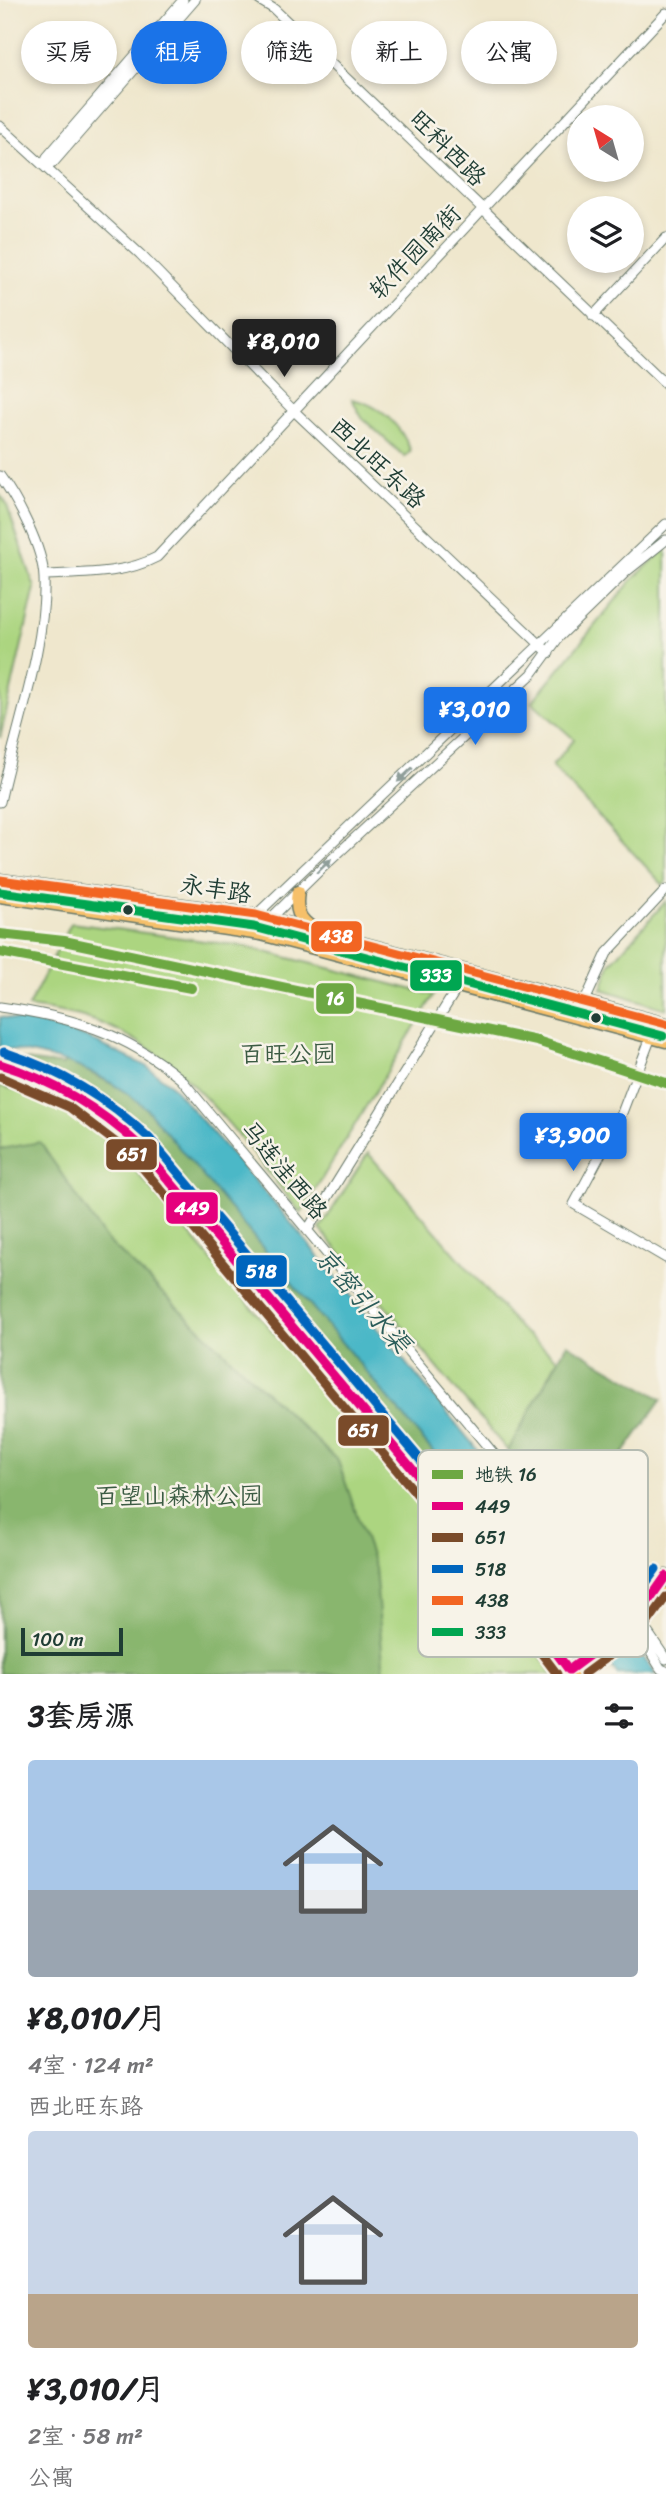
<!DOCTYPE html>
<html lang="zh">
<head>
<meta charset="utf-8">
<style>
	body { margin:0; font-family:Sriracha,"LXGW WenKai TC",sans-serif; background:#f2f2f2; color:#202124; height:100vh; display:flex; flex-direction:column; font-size:26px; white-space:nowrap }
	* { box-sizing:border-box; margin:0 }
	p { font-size:23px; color:#757577 }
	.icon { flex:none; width:38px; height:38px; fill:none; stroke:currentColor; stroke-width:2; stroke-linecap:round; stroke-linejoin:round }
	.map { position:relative; height:1674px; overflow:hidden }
	.panel { display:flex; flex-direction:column; background:#fff; flex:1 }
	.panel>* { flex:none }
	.hud { position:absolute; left:21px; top:21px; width:625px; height:63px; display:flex; gap:14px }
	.needle { width:46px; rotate:323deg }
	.tools { position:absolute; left:567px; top:105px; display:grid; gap:14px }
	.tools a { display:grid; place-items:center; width:77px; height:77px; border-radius:50%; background:#fff; box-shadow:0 4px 10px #0003; font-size:35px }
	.scale { position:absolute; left:21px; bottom:18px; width:102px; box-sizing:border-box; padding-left:7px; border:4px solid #1f3d34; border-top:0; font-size:19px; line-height:24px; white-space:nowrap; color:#1f3d34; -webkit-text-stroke:5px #f7f3e8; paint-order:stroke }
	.price { position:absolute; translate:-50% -60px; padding:0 16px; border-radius:7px; background:#1a73e8; color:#fff; font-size:23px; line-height:46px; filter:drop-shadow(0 2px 4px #0008) }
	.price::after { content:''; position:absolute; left:50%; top:42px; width:21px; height:16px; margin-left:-10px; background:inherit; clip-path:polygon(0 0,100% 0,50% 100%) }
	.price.current { background:#222; color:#fff }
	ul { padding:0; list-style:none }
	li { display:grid; align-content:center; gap:14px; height:371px; padding:0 28px }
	li span { display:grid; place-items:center; height:217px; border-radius:7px; color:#555 }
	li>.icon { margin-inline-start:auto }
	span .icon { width:126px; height:126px; fill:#fffc; stroke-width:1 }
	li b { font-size:30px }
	h2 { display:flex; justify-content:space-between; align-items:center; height:84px; padding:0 28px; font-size:30px }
	.chip { padding:0 24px; border-radius:32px; background:#fff; box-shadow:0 4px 10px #0003; font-size:24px; line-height:63px }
	.chip.current { background:#1a73e8; color:#fff }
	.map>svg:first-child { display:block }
</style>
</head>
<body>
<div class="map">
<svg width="666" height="1674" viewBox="0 0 666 1674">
	<rect width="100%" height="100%" fill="#f7f3e8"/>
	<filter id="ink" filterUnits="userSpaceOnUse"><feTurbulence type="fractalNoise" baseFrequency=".0143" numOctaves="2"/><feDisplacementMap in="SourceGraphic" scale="14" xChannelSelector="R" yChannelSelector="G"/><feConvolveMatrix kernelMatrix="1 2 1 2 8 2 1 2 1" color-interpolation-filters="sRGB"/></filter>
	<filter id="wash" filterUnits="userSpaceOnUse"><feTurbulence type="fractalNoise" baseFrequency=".00686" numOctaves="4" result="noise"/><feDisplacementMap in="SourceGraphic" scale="28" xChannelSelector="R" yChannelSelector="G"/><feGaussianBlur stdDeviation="1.57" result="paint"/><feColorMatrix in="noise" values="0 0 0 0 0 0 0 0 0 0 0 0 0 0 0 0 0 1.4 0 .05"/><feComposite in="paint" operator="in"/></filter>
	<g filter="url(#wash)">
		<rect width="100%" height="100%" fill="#efe7cd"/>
		<path fill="#acd580" stroke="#66895a" stroke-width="2" d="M352 399C380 405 400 424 411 451L405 457 362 418Z
			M0 495 6 503 35 588 0 738Z
			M666 548V881L663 885 552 766 574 739 532 702 632 580Z
			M666 901V1009L602 989 610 964Z
			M71 923 242 946 434 995 301 1213C240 1140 182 1047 86 1018 67 1012 47 1010 28 1007Z
			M0 1086 33 1094 107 1137 463 1555 554 1674H0Z
			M368 1153 520 1329 558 1359 508 1451 320 1229Z"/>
		<path fill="#89b66e" stroke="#547a51" stroke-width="2" d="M17 1059 63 1065 65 1060 122 1089 146 1108 460 1484 551 1586 596 1646 582 1651 570 1641 560 1640 425 1468 140 1134C105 1099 60 1076 13 1060Z
			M40 1142 105 1238 338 1461 375 1567 384 1674H0V1149Z
			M567 1344 662 1399 569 1530 508 1451Z"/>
		<path fill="#4bb8c7" stroke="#357a7e" stroke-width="2" d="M0 1017 39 1023 85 1037 146 1066 170 1084 282 1212 573 1566 656 1674H617L550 1586 460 1484 146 1108C103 1071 56 1055 0 1048Z"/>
	</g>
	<g filter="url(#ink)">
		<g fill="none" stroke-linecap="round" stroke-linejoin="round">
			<g stroke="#68786a" stroke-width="11">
				<path id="minor" d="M259 0 274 9 666 384
					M0 126 140 254 292 409 549 653
					M45 167 53 163 195 0
					M45 167 47 157 183 0
					M593 316 666 238
					M0 476C17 499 43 548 44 578 47 644 14 735 0 802
					M45 575C83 573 123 575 157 557L666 13
					M261 934 256 915 666 524
					M261 934 270 919 319 871 532 674 559 637 627 571 666 540
					M585 1001 607 953 666 890
					M0 1007C72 1017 124 1032 181 1079L589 1568
					M651 1037 620 1118 574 1204 666 1258
					M308 1229 457 988
					M666 1659 625 1599 589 1568 597 1581 623 1607 661 1669 666 1671"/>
			</g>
			<g stroke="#68786a" stroke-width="15">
				<path id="major" d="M0 880 256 915 666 1024
					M298 892C295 910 298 919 314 929
					M0 896 261 934 666 1041
					M0 1064C53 1079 100 1107 140 1146L468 1535 572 1674
					M491 1578 560 1674
					M632 1633 666 1594
					M563 1673 633 1623 666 1576"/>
			</g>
			<use href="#minor" stroke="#fff" stroke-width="9"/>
			<use href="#major" stroke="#f6c06b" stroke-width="12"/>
			<g stroke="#f7f3e8" stroke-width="14">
				<path id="bus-1" d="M0 1064C54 1081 99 1108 140 1146L468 1535 569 1670 633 1623 666 1576"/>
			</g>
			<g stroke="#f7f3e8" stroke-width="14">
				<path id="bus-2" d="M0 1077 69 1107 131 1154 458 1543 557 1674
					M584 1674 641 1632 666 1597"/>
			</g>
			<g stroke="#f7f3e8" stroke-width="14">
				<path id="bus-3" d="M4 1052C59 1070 107 1098 149 1138L477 1527 572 1653 624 1614 656 1569"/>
			</g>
			<g stroke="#f7f3e8" stroke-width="14">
				<path id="bus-4" d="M0 880 256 915 666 1024"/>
			</g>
			<g stroke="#f7f3e8" stroke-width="14">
				<path id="bus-5" d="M0 892 254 927 663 1036"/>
			</g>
			<use href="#bus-1" stroke="#e5007d" stroke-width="9"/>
			<use href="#bus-2" stroke="#7a4b2a" stroke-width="9"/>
			<use href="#bus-3" stroke="#0065bd" stroke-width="9"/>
			<use href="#bus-4" stroke="#f26522" stroke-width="9"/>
			<use href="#bus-5" stroke="#00a651" stroke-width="9"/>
			<g stroke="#f7f3e8" stroke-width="16">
				<path id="metro-1" d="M0 934 64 941 537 1041 666 1083
					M0 952 191 988"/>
			</g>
			<use href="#metro-1" stroke="#6da843" stroke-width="10"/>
		</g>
		<defs><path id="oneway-solid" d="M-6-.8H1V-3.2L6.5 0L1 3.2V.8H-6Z" transform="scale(1.75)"/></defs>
		<g fill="#8f9e9a">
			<use href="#oneway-solid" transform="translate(405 775) rotate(137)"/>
			<use href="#oneway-solid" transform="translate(324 866) rotate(-43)"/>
		</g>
	</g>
	<g fill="#1f3d34" stroke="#f7f3e8" stroke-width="2.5">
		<circle cx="128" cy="910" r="6"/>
		<circle cx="596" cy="1018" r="6"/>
	</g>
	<g text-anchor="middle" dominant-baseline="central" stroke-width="5" stroke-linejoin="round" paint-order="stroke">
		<g font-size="24" fill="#1f3d34" stroke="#f7f3e8">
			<text transform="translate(448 148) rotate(45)">旺科西路</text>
			<text transform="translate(415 252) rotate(-46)">软件园南街</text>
			<text transform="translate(378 463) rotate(43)">西北旺东路</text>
			<text transform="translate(216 889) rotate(9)">永丰路</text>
			<text transform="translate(284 1170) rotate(50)">马连洼西路</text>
		</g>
		<g font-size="24" fill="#3b5b43" stroke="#f7f3e8">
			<text x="288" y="1054">百旺公园</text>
			<text x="179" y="1496">百望山森林公园</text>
		</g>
		<g font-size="26" font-style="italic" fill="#2a5c59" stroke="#f7f3e8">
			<text transform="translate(363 1300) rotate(49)">京密引水渠</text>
		</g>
	</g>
	<rect x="418" y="1450" width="230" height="207" rx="10" fill="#f7f3e8" stroke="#b6bcb2" stroke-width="2"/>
	<rect x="432" y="1470" width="31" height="9" fill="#6da843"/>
	<rect x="432" y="1502" width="31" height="8" fill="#e5007d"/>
	<rect x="432" y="1533" width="31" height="9" fill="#7a4b2a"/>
	<rect x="432" y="1565" width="31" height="8" fill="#0065bd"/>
	<rect x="432" y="1596" width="31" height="9" fill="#f26522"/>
	<rect x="432" y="1628" width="31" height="8" fill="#00a651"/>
	<g font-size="19" fill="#1f3d34">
		<text x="475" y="1481">地铁 16</text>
		<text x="475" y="1513">449</text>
		<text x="475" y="1544">651</text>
		<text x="475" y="1576">518</text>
		<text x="475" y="1607">438</text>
		<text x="475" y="1639">333</text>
	</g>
	<g stroke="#f7f3e8" stroke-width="2.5">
		<rect x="310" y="920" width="53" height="33" rx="7" fill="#f26522"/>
		<rect x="409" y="959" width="54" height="33" rx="7" fill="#00a651"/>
		<rect x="315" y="982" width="40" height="33" rx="7" fill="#6da843"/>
		<rect x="105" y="1138" width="53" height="33" rx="7" fill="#7a4b2a"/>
		<rect x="165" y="1191" width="54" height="34" rx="7" fill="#e5007d"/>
		<rect x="235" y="1254" width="53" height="34" rx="7" fill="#0065bd"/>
		<rect x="337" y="1414" width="53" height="33" rx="7" fill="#7a4b2a"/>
	</g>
	<g font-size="19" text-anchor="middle" font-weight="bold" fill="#fff">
		<text x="336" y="943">438</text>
		<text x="436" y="982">333</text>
		<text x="335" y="1005">16</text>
		<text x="132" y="1161">651</text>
		<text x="192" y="1215">449</text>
		<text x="261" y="1278">518</text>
		<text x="363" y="1437">651</text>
	</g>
</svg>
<div class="tools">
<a><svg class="needle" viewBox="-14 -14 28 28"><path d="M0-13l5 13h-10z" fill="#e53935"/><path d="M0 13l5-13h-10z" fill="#757577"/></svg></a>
<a><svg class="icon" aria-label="layers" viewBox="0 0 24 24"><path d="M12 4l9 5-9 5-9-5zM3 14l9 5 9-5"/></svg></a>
</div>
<div class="scale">100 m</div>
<b class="price current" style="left:284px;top:379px">¥8,010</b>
<b class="price" style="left:475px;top:747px">¥3,010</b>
<b class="price" style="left:573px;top:1173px">¥3,900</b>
<div class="hud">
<a class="chip">买房</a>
<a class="chip current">租房</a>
<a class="chip">筛选</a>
<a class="chip">新上</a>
<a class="chip">公寓</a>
</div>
</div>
<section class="panel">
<h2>3套房源<svg class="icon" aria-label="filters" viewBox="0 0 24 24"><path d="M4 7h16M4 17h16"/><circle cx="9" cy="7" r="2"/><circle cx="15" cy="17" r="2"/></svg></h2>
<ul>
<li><span style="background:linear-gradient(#a9c7e8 60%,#9aa5b1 0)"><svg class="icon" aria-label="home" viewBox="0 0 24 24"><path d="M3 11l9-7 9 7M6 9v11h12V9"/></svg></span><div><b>¥8,010/月</b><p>4室 · 124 m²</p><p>西北旺东路</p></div></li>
<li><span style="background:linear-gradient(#c9d6e8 75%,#b9a48a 0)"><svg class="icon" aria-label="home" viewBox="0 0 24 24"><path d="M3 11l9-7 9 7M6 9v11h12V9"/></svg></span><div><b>¥3,010/月</b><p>2室 · 58 m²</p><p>公寓</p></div></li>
</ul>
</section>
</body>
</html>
